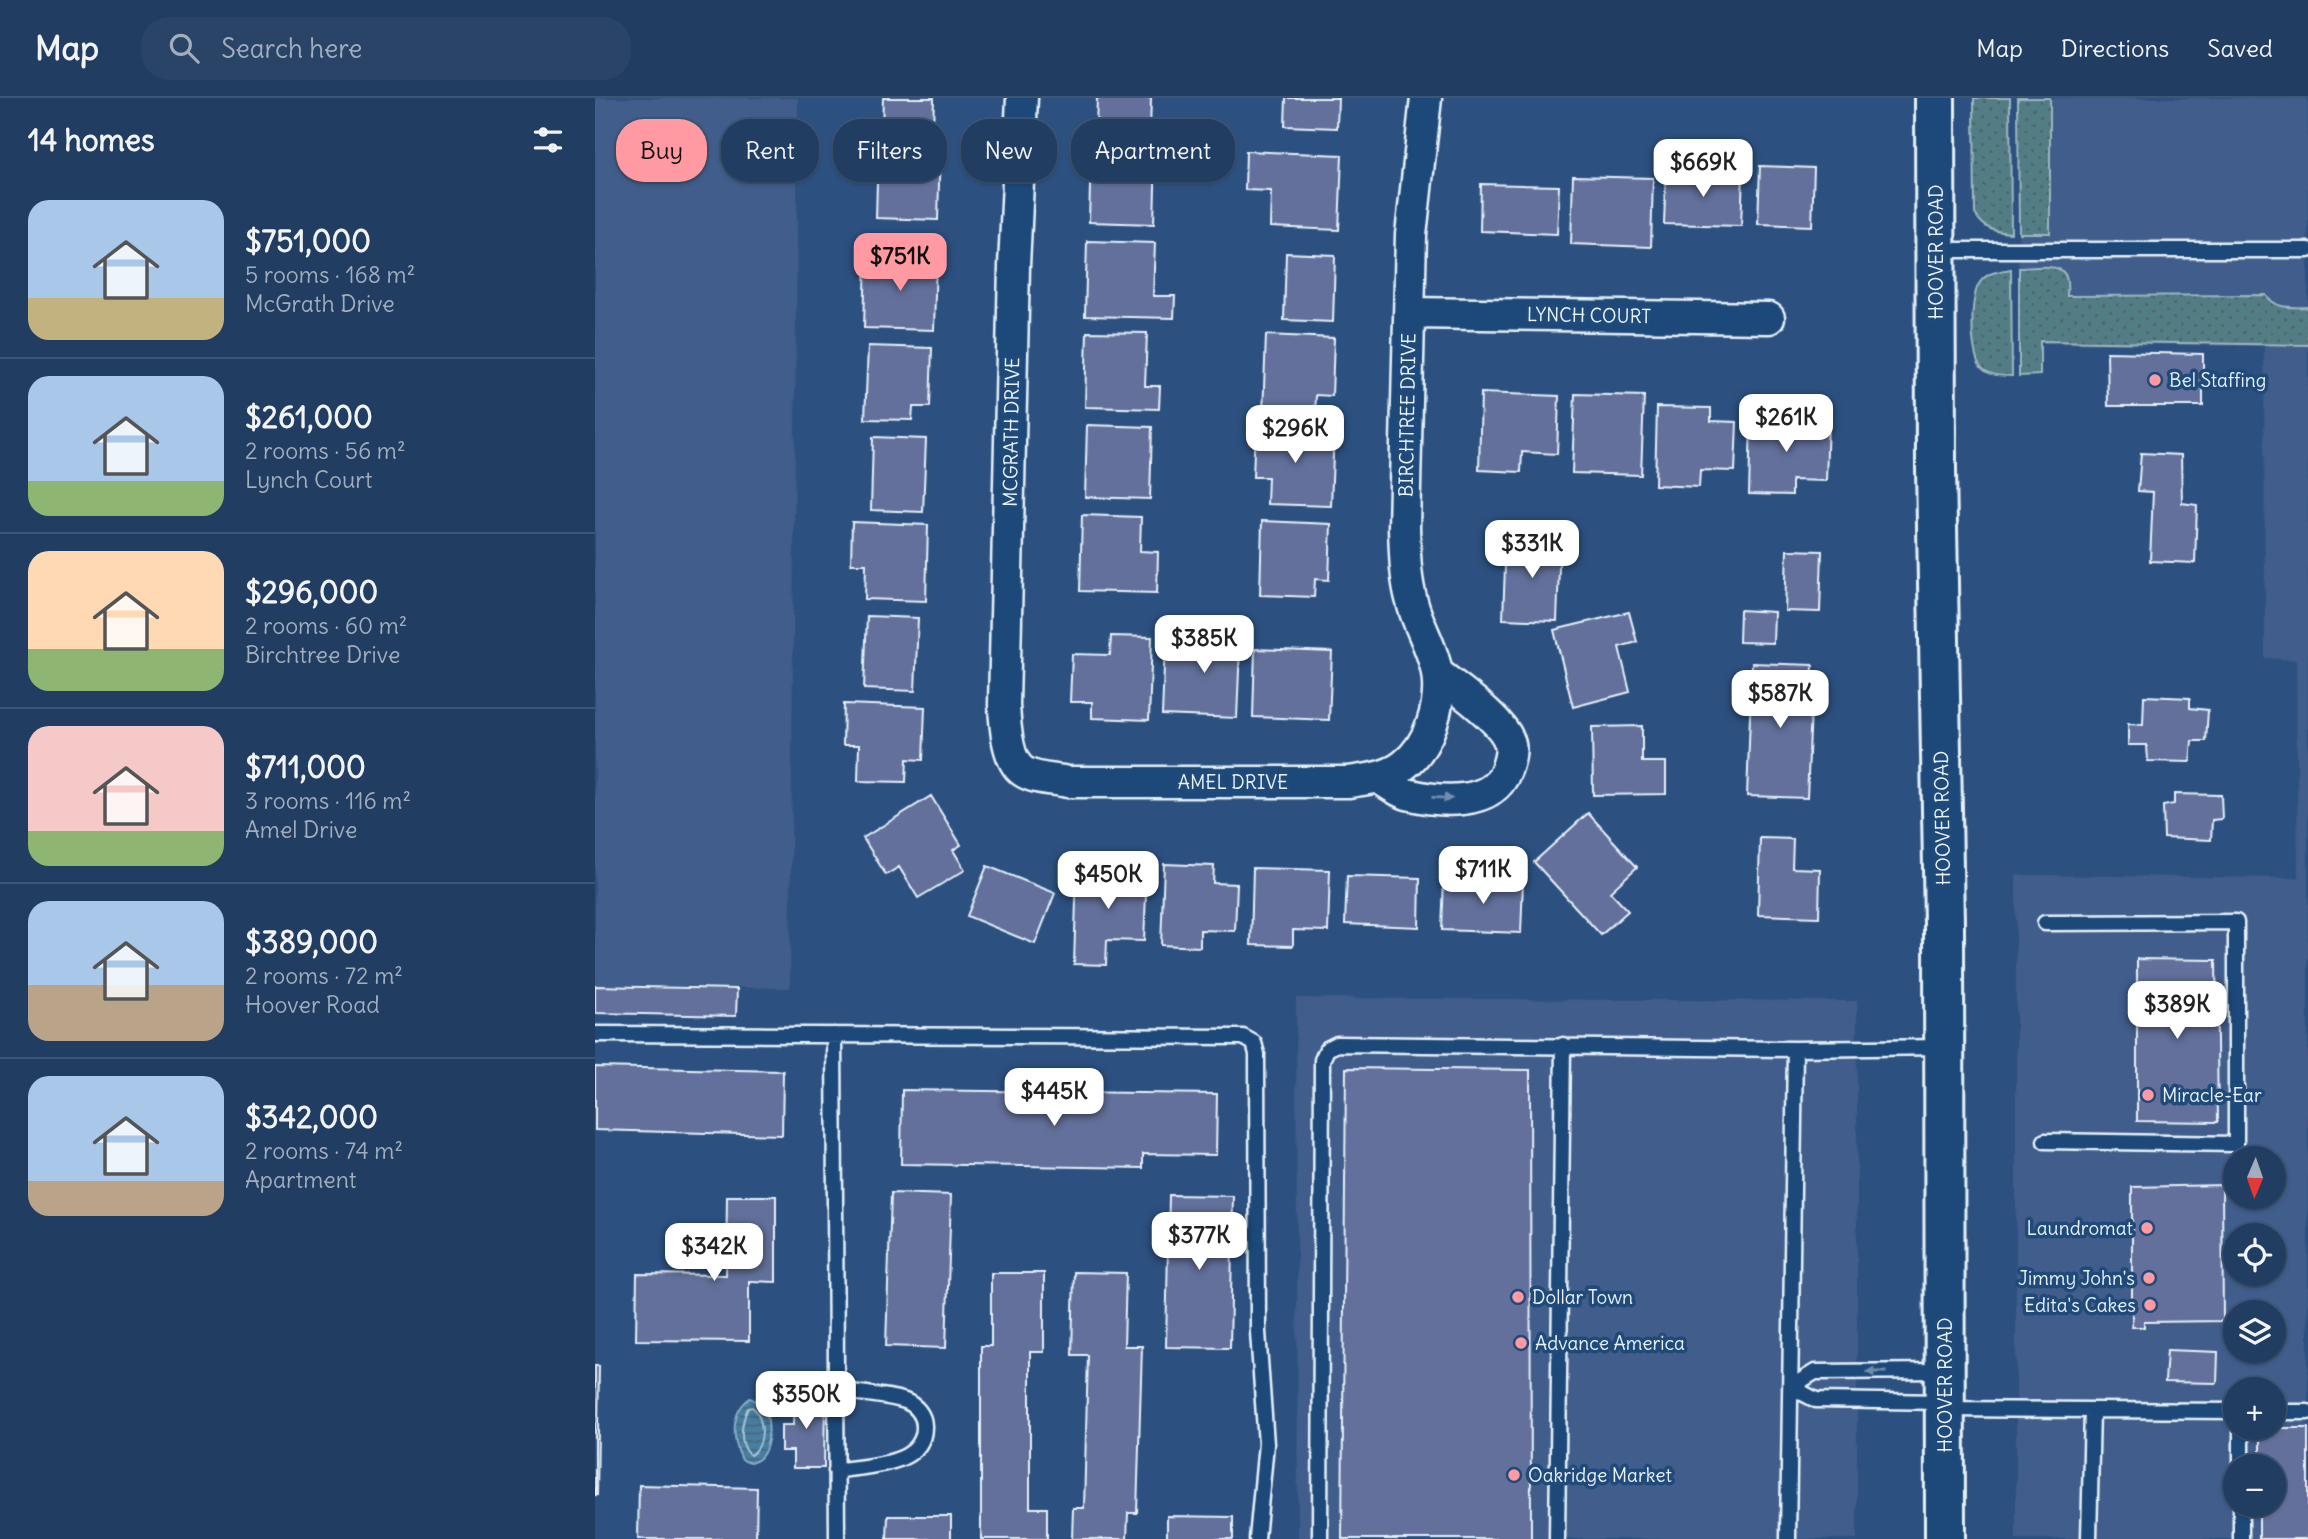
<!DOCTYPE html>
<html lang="en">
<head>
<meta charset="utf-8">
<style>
	body { margin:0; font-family:Delius,sans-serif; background:#294467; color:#f1f3f6; height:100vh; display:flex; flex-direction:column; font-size:26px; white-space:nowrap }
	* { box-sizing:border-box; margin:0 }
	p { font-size:23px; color:#a2aebd }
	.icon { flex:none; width:38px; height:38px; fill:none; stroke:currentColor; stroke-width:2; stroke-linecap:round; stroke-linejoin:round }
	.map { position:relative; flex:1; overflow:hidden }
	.drawer { display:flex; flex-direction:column; background:#213d61; width:595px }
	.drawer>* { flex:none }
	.banner { position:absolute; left:21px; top:21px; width:665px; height:63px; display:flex; gap:14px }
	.needle { width:46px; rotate:182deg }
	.tools { position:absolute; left:1628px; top:1048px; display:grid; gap:14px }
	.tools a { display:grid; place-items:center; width:63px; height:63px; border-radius:50%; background:#213d61; box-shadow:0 2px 5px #0004,0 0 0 2px #3e5676; font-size:35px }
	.price { position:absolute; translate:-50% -60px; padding:0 16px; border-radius:14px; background:#fff; color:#222; font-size:23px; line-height:46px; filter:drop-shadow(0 2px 4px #0008) }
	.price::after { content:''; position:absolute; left:50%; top:42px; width:21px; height:16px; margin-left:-10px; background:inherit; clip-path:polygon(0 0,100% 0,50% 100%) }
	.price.active { background:#ff9aa2; color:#111 }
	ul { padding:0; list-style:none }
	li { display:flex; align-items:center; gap:21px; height:175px; padding:0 28px }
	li+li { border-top:2px solid #3e5676 }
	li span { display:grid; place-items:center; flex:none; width:196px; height:140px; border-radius:21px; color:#555 }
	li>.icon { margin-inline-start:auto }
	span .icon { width:84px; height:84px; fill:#fffc; stroke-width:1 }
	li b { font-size:30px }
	h2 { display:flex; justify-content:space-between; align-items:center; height:84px; padding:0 28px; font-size:30px }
	.tag { padding:0 24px; border-radius:28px; background:#213d61; box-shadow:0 2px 5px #0004,0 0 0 2px #3e5676; font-size:24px; line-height:63px }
	.tag.active { background:#ff9aa2; color:#111 }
	header { display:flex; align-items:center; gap:42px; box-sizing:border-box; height:98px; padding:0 35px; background:#213d61; border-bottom:2px solid #3e5676 }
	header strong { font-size:33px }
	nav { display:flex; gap:38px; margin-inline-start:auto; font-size:24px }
	.search { width:490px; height:63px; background:#294467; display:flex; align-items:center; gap:18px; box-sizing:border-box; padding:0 24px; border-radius:28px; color:#a2aebd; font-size:26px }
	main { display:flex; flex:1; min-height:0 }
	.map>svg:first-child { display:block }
</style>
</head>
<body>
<header>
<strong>Map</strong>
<div class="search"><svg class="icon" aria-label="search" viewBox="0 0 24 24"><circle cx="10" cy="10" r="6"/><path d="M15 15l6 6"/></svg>Search here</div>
<nav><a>Map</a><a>Directions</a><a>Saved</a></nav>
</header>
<main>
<section class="drawer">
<h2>14 homes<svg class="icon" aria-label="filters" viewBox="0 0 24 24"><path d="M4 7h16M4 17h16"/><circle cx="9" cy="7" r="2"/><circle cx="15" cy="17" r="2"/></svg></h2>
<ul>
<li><span style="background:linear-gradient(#a9c7e8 70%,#c2b280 0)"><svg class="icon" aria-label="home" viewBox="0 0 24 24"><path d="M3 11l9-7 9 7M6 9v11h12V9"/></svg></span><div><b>$751,000</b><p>5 rooms · 168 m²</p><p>McGrath Drive</p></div></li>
<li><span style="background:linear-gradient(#a9c7e8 75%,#8fb573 0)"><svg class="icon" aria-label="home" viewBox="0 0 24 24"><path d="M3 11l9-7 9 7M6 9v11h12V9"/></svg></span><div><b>$261,000</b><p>2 rooms · 56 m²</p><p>Lynch Court</p></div></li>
<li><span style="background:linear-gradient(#ffd9b3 70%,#8fb573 0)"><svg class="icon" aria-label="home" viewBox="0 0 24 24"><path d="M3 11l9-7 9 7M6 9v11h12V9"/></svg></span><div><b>$296,000</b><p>2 rooms · 60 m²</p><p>Birchtree Drive</p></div></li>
<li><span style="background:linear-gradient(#f6c9c9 75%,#8fb573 0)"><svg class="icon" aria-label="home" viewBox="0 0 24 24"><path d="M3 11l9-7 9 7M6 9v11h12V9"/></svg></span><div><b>$711,000</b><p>3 rooms · 116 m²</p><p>Amel Drive</p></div></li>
<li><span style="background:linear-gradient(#a9c7e8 60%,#b9a48a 0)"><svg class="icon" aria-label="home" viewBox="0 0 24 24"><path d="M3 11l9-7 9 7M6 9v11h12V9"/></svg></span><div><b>$389,000</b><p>2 rooms · 72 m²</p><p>Hoover Road</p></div></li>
<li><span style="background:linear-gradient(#a9c7e8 75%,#b9a48a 0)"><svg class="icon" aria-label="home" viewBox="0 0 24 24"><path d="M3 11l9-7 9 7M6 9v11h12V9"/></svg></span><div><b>$342,000</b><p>2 rooms · 74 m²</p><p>Apartment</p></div></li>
</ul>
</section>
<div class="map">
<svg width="1713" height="1441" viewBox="0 0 1713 1441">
	<defs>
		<pattern id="grass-dots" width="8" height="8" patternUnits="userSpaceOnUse" patternTransform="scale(1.75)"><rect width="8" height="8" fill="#527d85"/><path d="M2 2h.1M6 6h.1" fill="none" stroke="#4d656a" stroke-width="1.8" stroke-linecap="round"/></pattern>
		<pattern id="water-rules" width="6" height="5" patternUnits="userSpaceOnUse" patternTransform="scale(1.75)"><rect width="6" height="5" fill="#467ea2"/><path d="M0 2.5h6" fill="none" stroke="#46667a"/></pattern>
	</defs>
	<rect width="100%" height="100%" fill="#2c5181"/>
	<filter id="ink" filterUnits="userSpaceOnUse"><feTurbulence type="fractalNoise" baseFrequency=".0143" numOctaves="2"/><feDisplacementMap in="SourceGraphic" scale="14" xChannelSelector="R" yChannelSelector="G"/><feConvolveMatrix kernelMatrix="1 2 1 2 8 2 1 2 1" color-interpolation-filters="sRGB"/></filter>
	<g filter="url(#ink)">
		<path fill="#3f5d8b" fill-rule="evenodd" d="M0 0H203L195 890 0 887Z
			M1423 0H1713V1441H1421V777L1703 780 1701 562 1670 560 1669 248 1424 245ZM1640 1060H1678V1099H1640ZM1640 1138H1678V1176H1640ZM1640 1214H1678V1253H1640ZM1640 1292H1678V1330H1640ZM1640 1368H1678V1407H1640Z
			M701 900 1262 903V1441H703Z"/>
		<path fill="url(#grass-dots)" stroke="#9db7be" stroke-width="2" d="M1379 0H1415L1416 135C1399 134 1389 131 1380 116Z
			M1423 0H1455V135H1424Z
			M1424 170C1435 170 1462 165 1469 175 1474 181 1472 192 1472 198L1671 197C1682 212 1696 209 1713 209V247L1445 243V277L1424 278Z
			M1416 171 1417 278C1406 278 1394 278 1386 269 1375 256 1374 196 1386 183 1393 174 1405 173 1416 171Z"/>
		<path fill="url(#water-rules)" stroke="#87acc4" stroke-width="2" d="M155 1300C157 1301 164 1304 165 1305 177 1316 176 1349 165 1360 163 1362 158 1364 155 1365L147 1362C137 1342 135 1314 155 1300Z"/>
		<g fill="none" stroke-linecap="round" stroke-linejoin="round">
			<path stroke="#a7c3d6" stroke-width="2" d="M157 1309C170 1319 171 1349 155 1357 143 1346 146 1325 153 1310Z"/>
		</g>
		<path fill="#626f9b" stroke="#e8f1f8" stroke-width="2" d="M288 0H339L338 33 287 31Z
			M502 0H556L555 32 501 30Z
			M691 0H743L742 30 690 28Z
			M283 47 345 49 343 122 281 120Z
			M496 52 561 54 559 126 494 124Z
			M651 53 747 57 744 132 675 129 676 93 650 92Z
			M1165 68 1219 70 1217 128 1163 126Z
			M1071 74 1148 76 1146 128 1069 126Z
			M978 78 1058 80 1056 149 976 146Z
			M886 86 964 88 962 136 885 133Z
			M492 143 560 145 558 198H580L579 220 490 218Z
			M691 155 740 157 738 224 689 222Z
			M271 157 341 159 339 232 269 230Z
			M492 234 552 235 550 288H565L564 311 490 309Z
			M671 237 739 240 737 298 721 297 720 318 668 316Z
			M273 248 337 250 335 309H318L317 322 270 321Z
			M1512 254 1608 256V308H1513Z
			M886 295 964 298 962 356 927 354 926 374 884 372Z
			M980 296 1049 298 1046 377 977 375Z
			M1062 309 1116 310V323L1142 324 1140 373 1105 372 1104 389 1060 387Z
			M1156 320 1233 322 1231 383 1197 382V397L1154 396Z
			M492 327 557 329 555 401 490 399Z
			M660 329 739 331 736 408 672 406 673 379H658Z
			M278 339 331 341 328 414 276 412Z
			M1546 355 1586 357 1587 405 1602 407 1600 465 1555 463 1558 394 1543 393Z
			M487 417 546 419 545 453 563 454 562 495 485 493Z
			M667 423 736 426 734 482 720 481 719 499 665 497Z
			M257 424 333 427 331 503 270 501 271 466H256Z
			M911 441 965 443 962 523 908 521Z
			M1192 452 1227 453 1225 514 1190 513Z
			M1145 512 1179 514 1178 545 1144 544Z
			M1034 514 1042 544 1024 549 1035 594 978 609 959 532Z
			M272 518 323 520 320 593 269 591Z
			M615 524 646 525 642 620 567 617 570 545 615 546Z
			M516 538 557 539 554 622 497 620V604H475L477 556 515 557Z
			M660 551 737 554 734 622 658 619Z
			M1157 565 1218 567 1212 700 1152 698Z
			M1549 598 1595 600V610L1613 612 1611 643H1597L1595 664 1553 663 1552 647H1533V626L1548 627Z
			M249 606 330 609 328 662 312 661 311 684 263 683 264 647H248Z
			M1047 628V664H1071V696L998 697 997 629Z
			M1579 696 1626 697 1627 721 1617 722 1616 742 1569 740 1568 708 1579 706Z
			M336 698 366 747 358 752 370 772 323 800 304 769 291 777 268 740Z
			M993 715 1042 769 1015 794 1033 813 1006 837 939 764Z
			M1165 740 1198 741 1197 770 1225 771 1224 819 1163 817Z
			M569 766 619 768 618 785 642 786 640 833 605 832V849L566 847Z
			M392 768 460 795 440 846 372 818Z
			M482 770 552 773 549 843 512 842 511 867 479 866Z
			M658 770 735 772 733 833 698 832V848L656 847Z
			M752 778 825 780 824 829 750 826Z
			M849 781 928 784 926 835 847 832Z
			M1542 861 1621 862 1623 1024 1542 1023Z
			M0 888 142 891 141 918 0 915Z
			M0 969 188 973 187 1037 0 1032Z
			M751 970 935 972 936 1441H747Z
			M307 992 622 996 621 1057 548 1056V1070L306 1066Z
			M1627 1087 1628 1223 1549 1224V1229H1537V1089Z
			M296 1095 356 1097 351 1250 291 1248Z
			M574 1097 638 1098 635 1250 571 1249Z
			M132 1098H181V1184L154 1183V1243L41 1242 42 1176 131 1177Z
			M479 1174 531 1175 529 1248H547L542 1415H533L532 1441H477L478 1410H489L493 1257H477Z
			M396 1175H449V1254H435V1410H452V1441H386V1248H396Z
			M1572 1252 1623 1254 1622 1285 1570 1284Z
			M0 1268H4L2 1397H0Z
			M199 1295H230L229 1370H198V1353H186V1327H198Z
			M1665 1330H1713V1441H1664V1407H1678V1368H1665Z
			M44 1387 162 1390 161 1441H43Z
			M293 1418H356V1441H292Z
			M572 1418 638 1419V1441H572Z"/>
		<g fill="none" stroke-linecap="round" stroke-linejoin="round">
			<g stroke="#e8f1f8" stroke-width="19">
				<path id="lane" d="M1343 152H1713
					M0 936 648 939 659 945 662 956 663 1234 671 1346 662 1441
					M239 937 242 1441
					M1450 1043 1641 1046V824L1450 825
					M1196 1289 1220 1274 1348 1273
					M1196 1289 1221 1302 1349 1304
					M240 1292C259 1295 293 1297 310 1303 321 1307 329 1317 329 1328 330 1369 271 1367 241 1373
					M1351 1311 1640 1313
					M1678 1314H1713
					M1646 1368V1330
					M725 1441 727 962 732 951 742 946 1200 951
					M962 1441 968 947
					M1193 1441 1200 951 1349 949
					M1494 1441 1497 1312
					M1646 1441V1407"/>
			</g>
			<g stroke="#e8f1f8" stroke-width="35">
				<path id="street" d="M427 0 419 168 409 607C410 626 412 664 429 674 440 681 459 681 472 684H754C773 681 794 679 809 667 835 647 847 606 842 575 838 550 823 528 817 504 810 480 810 455 809 430L816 137 831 0
					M814 215 1174 220
					M784 680C792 685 802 693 812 696 844 704 898 709 911 672 914 664 917 655 915 646 910 623 861 590 842 575"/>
			</g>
			<g stroke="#e8f1f8" stroke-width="44">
				<path id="secondary" d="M1340 0 1341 371 1349 826 1350 1441"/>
			</g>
			<use href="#lane" stroke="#1f4a7a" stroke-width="14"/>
			<use href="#street" stroke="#1f4a7a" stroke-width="30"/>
			<use href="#secondary" stroke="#1f4a7a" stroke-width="38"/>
		</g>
		<defs><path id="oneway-solid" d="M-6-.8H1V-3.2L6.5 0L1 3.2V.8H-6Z" transform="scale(1.75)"/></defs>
		<g fill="#6f8dac">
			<use href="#oneway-solid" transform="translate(847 700) rotate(4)"/>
			<use href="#oneway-solid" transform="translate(1281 1274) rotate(180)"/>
		</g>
	</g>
	<g fill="#ff9aa2" stroke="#1f4a7a" stroke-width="2.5">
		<circle cx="1560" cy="282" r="7"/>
		<circle cx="1553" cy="997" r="7"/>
		<circle cx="1552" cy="1130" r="7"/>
		<circle cx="1554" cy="1180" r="7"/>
		<circle cx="923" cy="1199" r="7"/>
		<circle cx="1555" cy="1207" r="7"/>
		<circle cx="926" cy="1245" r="7"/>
		<circle cx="919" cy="1377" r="7"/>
	</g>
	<g text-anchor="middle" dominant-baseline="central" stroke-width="7" stroke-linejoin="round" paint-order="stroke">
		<g font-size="19" fill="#e8f1f8" stroke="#1f4a7a">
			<text transform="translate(1341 154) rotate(-90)">HOOVER ROAD</text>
			<text transform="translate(994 217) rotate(1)">LYNCH COURT</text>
			<text transform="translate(812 317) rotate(-89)">BIRCHTREE DRIVE</text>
			<text transform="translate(416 334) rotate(-89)">MCGRATH DRIVE</text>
			<text x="638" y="684">AMEL DRIVE</text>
			<text transform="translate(1347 720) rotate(-91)">HOOVER ROAD</text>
			<text transform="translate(1350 1287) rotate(-90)">HOOVER ROAD</text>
		</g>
		<g font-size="19" fill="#e8f1f8" stroke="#1f4a7a" text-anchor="start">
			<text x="1574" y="282">Bel Staffing</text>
			<text x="1567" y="997">Miracle-Ear</text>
			<text x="1538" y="1130" text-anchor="end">Laundromat</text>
			<text x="1540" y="1180" text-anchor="end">Jimmy John's</text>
			<text x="937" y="1199">Dollar Town</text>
			<text x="1541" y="1207" text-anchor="end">Edita's Cakes</text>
			<text x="940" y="1245">Advance America</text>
			<text x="933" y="1377">Oakridge Market</text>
		</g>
	</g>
</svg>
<div class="tools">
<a><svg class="needle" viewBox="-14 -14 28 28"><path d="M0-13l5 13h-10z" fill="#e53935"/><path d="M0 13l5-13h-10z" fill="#a2aebd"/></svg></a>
<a><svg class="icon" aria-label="locate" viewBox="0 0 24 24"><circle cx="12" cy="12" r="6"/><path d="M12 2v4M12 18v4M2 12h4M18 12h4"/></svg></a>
<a><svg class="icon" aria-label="layers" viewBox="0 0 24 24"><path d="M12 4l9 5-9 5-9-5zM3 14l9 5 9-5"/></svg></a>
<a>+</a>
<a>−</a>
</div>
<b class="price" style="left:1108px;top:101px">$669K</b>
<b class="price active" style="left:305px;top:195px">$751K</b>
<b class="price" style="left:1191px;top:356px">$261K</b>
<b class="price" style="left:700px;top:367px">$296K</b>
<b class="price" style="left:937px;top:482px">$331K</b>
<b class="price" style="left:609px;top:577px">$385K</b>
<b class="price" style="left:1185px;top:632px">$587K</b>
<b class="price" style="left:888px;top:808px">$711K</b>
<b class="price" style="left:513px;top:813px">$450K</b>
<b class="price" style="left:1582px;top:943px">$389K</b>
<b class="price" style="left:459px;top:1030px">$445K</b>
<b class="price" style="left:604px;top:1174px">$377K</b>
<b class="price" style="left:119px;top:1185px">$342K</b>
<b class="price" style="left:211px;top:1333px">$350K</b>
<div class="banner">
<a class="tag active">Buy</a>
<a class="tag">Rent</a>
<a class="tag">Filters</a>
<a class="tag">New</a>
<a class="tag">Apartment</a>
</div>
</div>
</main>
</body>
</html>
